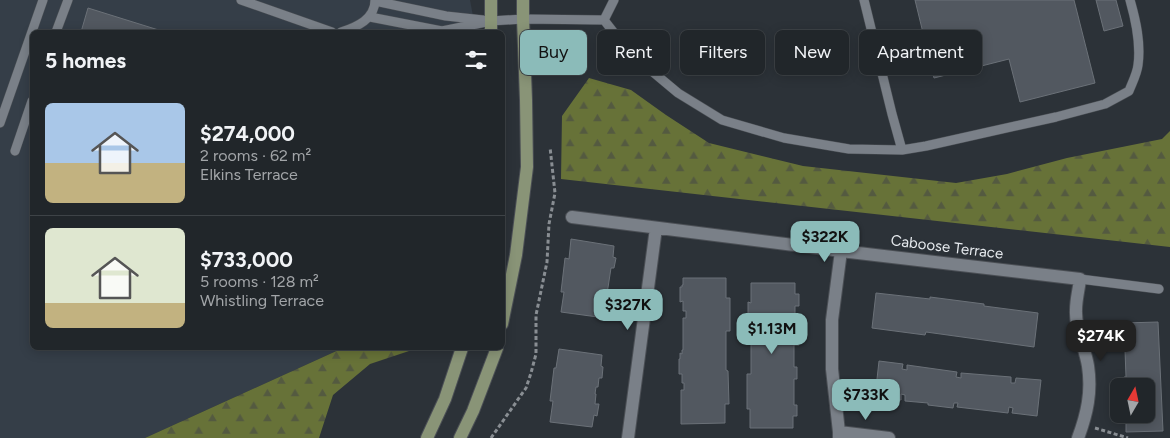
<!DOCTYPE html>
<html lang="en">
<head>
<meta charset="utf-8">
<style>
	body { margin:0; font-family:Figtree,sans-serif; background:#292e32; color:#f1f3f6; height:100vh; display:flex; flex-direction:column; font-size:19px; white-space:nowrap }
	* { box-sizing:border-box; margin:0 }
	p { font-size:16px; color:#a2a5a8 }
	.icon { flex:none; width:28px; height:28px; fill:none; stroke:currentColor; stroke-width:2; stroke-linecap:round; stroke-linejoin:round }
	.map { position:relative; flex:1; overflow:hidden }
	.details { position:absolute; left:30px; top:30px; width:475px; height:320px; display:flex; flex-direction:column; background:#21262a; border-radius:8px; box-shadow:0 2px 12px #0003,0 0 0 1px #3e4347 }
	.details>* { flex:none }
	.hud { position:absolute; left:520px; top:30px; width:475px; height:45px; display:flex; gap:10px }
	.needle { width:32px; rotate:9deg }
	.tools { position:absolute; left:1110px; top:378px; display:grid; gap:10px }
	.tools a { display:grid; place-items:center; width:45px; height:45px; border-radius:8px; background:#21262a; box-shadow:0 2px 12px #0003,0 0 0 1px #3e4347; font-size:25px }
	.price { position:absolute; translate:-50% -42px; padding:0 11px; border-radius:10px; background:#8bbbb9; color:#111; font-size:16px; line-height:32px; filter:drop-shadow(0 1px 2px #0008) }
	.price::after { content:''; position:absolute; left:50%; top:30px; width:15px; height:11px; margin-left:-8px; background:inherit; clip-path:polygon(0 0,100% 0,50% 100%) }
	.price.selected { background:#222; color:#fff }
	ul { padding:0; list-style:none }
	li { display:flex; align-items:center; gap:15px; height:125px; padding:0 15px }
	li+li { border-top:1px solid #3e4347 }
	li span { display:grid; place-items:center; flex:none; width:140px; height:100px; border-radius:8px; color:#555 }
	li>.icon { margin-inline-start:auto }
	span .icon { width:60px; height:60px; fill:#fffc; stroke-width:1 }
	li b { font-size:21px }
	h2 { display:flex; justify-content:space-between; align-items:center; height:60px; padding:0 15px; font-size:21px }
	.chip { padding:0 18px; border-radius:8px; background:#21262a; box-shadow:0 2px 12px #0003,0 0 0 1px #3e4347; font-size:18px; line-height:45px }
	.chip.selected { background:#8bbbb9; color:#111 }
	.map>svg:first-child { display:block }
</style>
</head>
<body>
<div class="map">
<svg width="1170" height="438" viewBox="0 0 1170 438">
	<defs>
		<pattern id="forest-firs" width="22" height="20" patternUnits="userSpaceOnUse" patternTransform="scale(1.25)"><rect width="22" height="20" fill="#677238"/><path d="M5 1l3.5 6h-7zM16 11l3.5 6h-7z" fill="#545a40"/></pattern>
	</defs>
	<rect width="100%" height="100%" fill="#2c3238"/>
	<path fill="#353e48" d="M0 0H470L476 32H32V348H343L145 438H0Z"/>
	<path fill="url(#forest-firs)" d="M589 78 631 90 666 115 709 143 803 166 956 183 1007 174 1067 158 1162 139 1170 131V247L561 179 562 116Z
		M343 348H411L409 351 370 364 333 395 319 438H145Z"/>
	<path fill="#525860" stroke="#6b7178" d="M915 0H1074L1095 83 1020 102 1009 59 934 78Z
		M1096 0H1116L1123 26 1104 31Z
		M88 8 165 32H81Z
		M571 239 614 246 613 257 616 258 614 268H611L607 294 611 295 609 307 606 306 605 318 561 312 564 292H561L565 258 569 259Z
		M683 278H726V298H730V331H726V370L728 371 729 404H725V423L681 424V390H684V383H682V374H679V359H680V353L682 354V350H683V318H686V311H683V301L680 302V287H682V285H683Z
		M751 283H795V294H799V306H795V332H798L799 345H794V367H797V379H794V405H797V416H793V428H750V409H747V374H751V335H748V302L751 303Z
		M876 293 930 299V297L984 304V306L1038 313 1034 347 926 332 925 335 872 328Z
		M1158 322 1163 431 1126 432V414H1146V386H1124V377H1126L1124 323Z
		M559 349 602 355 601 366 603 367 602 378H599L598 387H596L595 394H596L595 404H599L597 416 594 415 592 427 550 422 553 401H550L554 368H556Z
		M879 361 903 364 902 369 907 370V365L957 372 956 377 961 378V373L1011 377V383H1015L1016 378 1041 380 1037 416 1012 413 1013 408 1009 407 1008 413 957 407 958 403H954L953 408 928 405V403L905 401V395L901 394V400L875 397Z"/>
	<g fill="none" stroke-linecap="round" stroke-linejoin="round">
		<g stroke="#4b4f55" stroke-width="10">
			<path id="lane" d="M241 0 332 32
				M864 0 892 114 902 150
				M375 1 446 16 483 20
				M370 17 442 31 491 21 523 19 604 20
				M604 20 629 52 678 93 722 120 784 138 849 149 902 150 926 146 1056 117 1105 104 1129 91C1132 83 1137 74 1138 65 1141 43 1136 21 1130 0
				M604 20 614 0
				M56 32 68 0
				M341 32C357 27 375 19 375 0
				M0 123 43 0
				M15 151 32 101
				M1080 279 1159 289"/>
		</g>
		<g stroke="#4b4f55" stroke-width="14">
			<path id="street" d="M572 217 841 251 1080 279C1079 289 1076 299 1076 310 1075 329 1085 347 1088 366 1092 392 1087 414 1078 438
				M839 432 889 438
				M628 438 656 228
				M839 438V432L832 369V320L841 251"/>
		</g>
		<g stroke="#4b4f55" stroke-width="14">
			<path id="secondary" d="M491 0V32
				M502 324 516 255 527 167 526 100 523 19V0
				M427 438 445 399 462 348
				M460 438 473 411 497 348"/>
		</g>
		<path stroke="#898e93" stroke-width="3" stroke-dasharray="4 2.5" stroke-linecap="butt" d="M1095 428 1128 438
			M491 438 526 388 531 373 536 354V315L547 262 549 224 555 193 550 147"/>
		<use href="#lane" stroke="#7a8088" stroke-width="9"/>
		<use href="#street" stroke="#7a8088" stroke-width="12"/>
		<use href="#secondary" stroke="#899477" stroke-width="12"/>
	</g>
	<g text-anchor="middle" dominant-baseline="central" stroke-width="4" stroke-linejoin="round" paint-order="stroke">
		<g font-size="15" fill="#e6eaee" stroke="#2c3238">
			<text transform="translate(947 247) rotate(7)">Caboose Terrace</text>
		</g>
	</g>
</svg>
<div class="tools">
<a><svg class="needle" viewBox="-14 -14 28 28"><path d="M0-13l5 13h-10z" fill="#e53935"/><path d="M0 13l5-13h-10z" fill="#a2a5a8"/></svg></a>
</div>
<b class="price" style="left:825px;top:263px">$322K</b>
<b class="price" style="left:628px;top:331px">$327K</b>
<b class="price" style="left:772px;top:355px">$1.13M</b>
<b class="price selected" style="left:1101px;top:362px">$274K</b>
<b class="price" style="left:866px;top:421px">$733K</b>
<div class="hud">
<a class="chip selected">Buy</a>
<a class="chip">Rent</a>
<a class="chip">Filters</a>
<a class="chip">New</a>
<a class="chip">Apartment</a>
</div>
<section class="details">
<h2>5 homes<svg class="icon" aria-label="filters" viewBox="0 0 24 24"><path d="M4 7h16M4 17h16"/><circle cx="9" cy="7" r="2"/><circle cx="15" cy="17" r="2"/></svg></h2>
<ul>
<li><span style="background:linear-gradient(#a9c7e8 60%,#c2b280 0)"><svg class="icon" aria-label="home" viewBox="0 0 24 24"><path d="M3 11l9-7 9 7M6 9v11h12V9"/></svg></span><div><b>$274,000</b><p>2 rooms · 62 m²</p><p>Elkins Terrace</p></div></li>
<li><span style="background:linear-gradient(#dfe7d0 75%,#c2b280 0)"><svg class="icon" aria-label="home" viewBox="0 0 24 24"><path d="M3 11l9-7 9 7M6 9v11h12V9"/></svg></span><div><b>$733,000</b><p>5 rooms · 128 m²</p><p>Whistling Terrace</p></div></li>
</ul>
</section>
</div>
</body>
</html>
